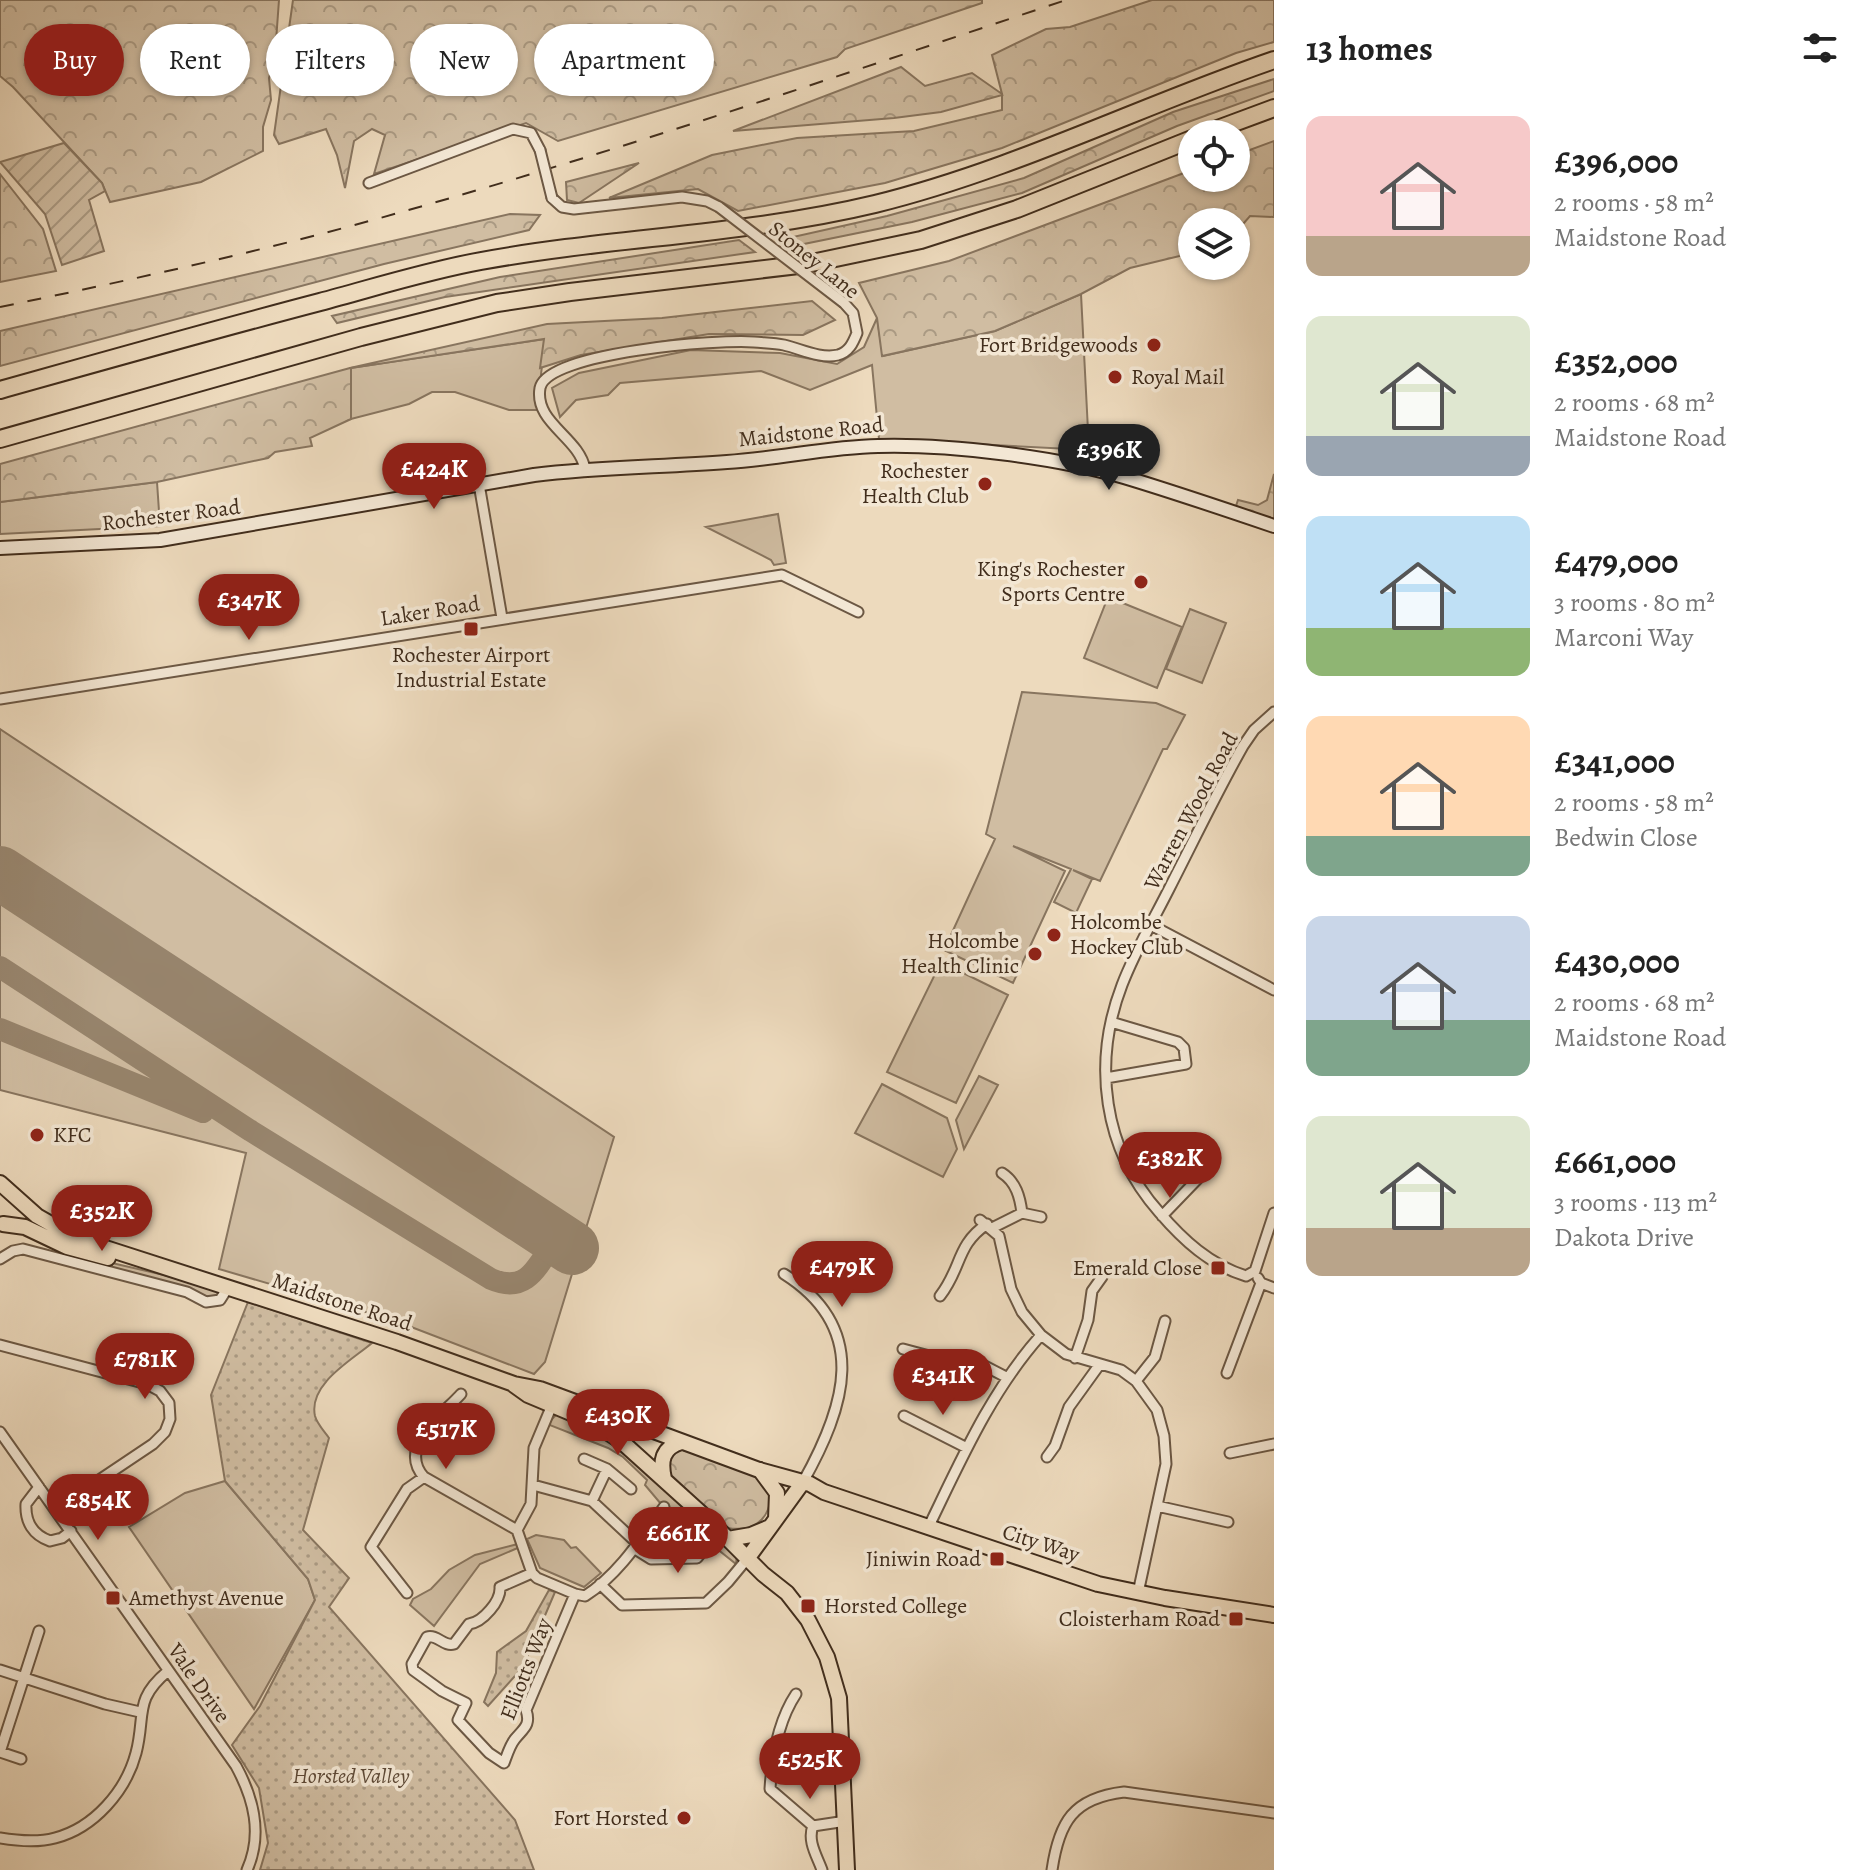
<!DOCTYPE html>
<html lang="en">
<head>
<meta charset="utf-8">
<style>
	body { margin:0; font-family:Alegreya,serif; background:#f6f6f6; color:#222; height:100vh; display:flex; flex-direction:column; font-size:30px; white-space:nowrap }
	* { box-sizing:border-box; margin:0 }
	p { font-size:26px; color:#767676 }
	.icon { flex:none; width:44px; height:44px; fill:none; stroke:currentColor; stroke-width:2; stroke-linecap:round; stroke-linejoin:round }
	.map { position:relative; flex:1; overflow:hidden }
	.panel { display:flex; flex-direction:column; background:#fff; width:600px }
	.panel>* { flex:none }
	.hud { position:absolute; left:24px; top:24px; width:760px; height:72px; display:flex; gap:16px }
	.controls { position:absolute; left:1178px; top:120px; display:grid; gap:16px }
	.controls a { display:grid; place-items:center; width:72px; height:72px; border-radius:50%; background:#fff; box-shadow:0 2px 6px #0004; font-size:40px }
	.price { position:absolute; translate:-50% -68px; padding:0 18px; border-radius:28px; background:#8f2418; color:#fff; font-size:26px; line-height:52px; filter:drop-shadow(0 2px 4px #0008) }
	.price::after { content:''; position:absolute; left:50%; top:48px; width:24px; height:18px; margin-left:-12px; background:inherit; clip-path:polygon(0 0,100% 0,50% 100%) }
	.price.on { background:#222; color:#fff }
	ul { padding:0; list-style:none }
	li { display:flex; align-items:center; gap:24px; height:200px; padding:0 32px }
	li span { display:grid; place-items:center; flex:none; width:224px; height:160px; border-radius:16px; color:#555 }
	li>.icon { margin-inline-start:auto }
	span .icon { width:96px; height:96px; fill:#fffc; stroke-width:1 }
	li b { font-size:34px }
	h2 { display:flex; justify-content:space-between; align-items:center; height:96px; padding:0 32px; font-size:34px }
	.pill { padding:0 28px; border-radius:36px; background:#fff; box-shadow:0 2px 6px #0004; font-size:28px; line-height:72px }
	.pill.on { background:#8f2418; color:#fff }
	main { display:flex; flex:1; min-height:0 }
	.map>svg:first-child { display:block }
</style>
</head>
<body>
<main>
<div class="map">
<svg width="1274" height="1870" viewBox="0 0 1274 1870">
	<defs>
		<pattern id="forest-crowns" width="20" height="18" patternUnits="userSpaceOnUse" patternTransform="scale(2)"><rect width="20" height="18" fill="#d0bda2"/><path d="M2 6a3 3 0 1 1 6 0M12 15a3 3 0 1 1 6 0" fill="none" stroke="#aa9a83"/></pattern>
		<pattern id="park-dots" width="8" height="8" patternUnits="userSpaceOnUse" patternTransform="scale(2)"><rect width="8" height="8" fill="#d0bda2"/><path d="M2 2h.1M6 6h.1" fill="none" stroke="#aa9a83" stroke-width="1.8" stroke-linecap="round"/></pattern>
		<pattern id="garden-furrows" width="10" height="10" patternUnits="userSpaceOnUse" patternTransform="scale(2)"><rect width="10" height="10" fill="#d0bda2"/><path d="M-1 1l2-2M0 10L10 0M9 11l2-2" fill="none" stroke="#aa9a83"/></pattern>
	</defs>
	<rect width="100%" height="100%" fill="#eddabd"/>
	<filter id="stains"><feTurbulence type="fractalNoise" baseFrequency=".0025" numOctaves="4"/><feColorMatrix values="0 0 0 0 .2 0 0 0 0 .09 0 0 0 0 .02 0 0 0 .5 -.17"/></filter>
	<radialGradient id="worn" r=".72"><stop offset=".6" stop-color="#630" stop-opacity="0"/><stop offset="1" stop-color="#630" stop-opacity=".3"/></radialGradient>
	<path fill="#d0bda2" stroke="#88755f" stroke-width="2" d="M1081 294 1089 450 879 439 872 365 810 390 761 371 620 383 608 395 576 400 560 417 552 388 579 373 691 350 780 353 837 364 864 347 877 318 883 356 995 331Z
		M545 339 537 410H509L455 392H432L409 404 351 419 350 368Z
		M157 482 160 526 0 534V502Z
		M778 514 786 563 774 565 771 560 706 527Z
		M1108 597 1182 627 1157 688 1084 658Z
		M1190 609 1226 623 1202 683 1166 669Z
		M1022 692 1156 703 1185 715 1167 749H1163L1100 881 1073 870 1092 879 1076 913 1054 902 1071 869 1013 846 1065 871 1013 983 944 950 995 839 986 834Z
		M0 729 614 1137 545 1362 534 1374 393 1320 219 1269 246 1153 0 1090Z
		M941 962 1008 995 956 1103 887 1072Z
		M979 1076 998 1085 964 1149 956 1120Z
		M882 1084 947 1118 957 1149 943 1177 855 1133Z
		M112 1263 164 1275 217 1291 219 1296 211 1300 112 1269Z
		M556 1415H564L607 1437 737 1554 736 1564 661 1504 645 1485 647 1480 623 1457 608 1448 547 1424Z
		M225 1481 308 1579 315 1600 254 1709 129 1527 185 1493Z
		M536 1535 564 1540 571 1548 576 1547 601 1573 584 1587 540 1568 527 1539Z
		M518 1544 520 1547 480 1564 434 1626 410 1605 413 1599 431 1589 449 1570 475 1555Z"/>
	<path fill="url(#forest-crowns)" stroke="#88755f" stroke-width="2" d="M0 0H279L275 55 269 78 271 100 263 127V151L201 182 110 202 102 183 13 87 0 76Z
		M293 0H982V3L845 49 837 57 558 141 526 123 374 174 385 135 372 129 354 141 345 188 337 155 326 129 279 144 274 135Z
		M1152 0H1274V42L1236 53 1002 148 885 183 738 211 698 189 609 198 712 155 797 138 914 131 1002 110V95L941 112 894 118 733 131 901 67 925 86 972 73 1002 94 992 55 1046 29 1070 27Z
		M1274 79V91L1177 126 1022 193 912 222 794 246 793 237 887 216 1024 178 1173 112Z
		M1274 141V217L1250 216 1236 232V222H1192V253L1130 268 1081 294 995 331 882 356 877 318 859 283 949 261 1192 170V178H1236V155Z
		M639 163 579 203 567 200 566 182Z
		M0 174 43 229 56 271 0 282Z
		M510 214 540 215 529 230 384 264 0 366V331Z
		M739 240 755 252 445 297 337 323 332 316 500 277Z
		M812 301 835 320 803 335 709 334 581 355 540 368 544 339 351 368V419L310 438 312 446 275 452 268 458 157 482 0 502V464L350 368 547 324 662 318Z
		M1274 474V526L1234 512 1238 500 1258 505 1267 500Z
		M679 1448 760 1476 771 1497C768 1522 752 1532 727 1528L670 1474 667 1456Z"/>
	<path fill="url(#park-dots)" stroke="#88755f" stroke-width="2" d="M248 1302 372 1343C352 1360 308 1384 315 1416 317 1424 325 1432 329 1438L303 1530 349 1578 329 1607 515 1820 534 1870H260L268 1843 259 1788 232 1745 260 1706 315 1600 308 1579 225 1481 211 1395Z
		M549 1590 555 1592 523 1667 488 1706 484 1702 496 1673 497 1652 526 1631Z"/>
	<path fill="url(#garden-furrows)" stroke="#88755f" stroke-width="2" d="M64 143 102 183 105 191 89 200 104 251 62 265 45 214 0 162Z"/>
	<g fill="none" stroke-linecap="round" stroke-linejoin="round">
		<path stroke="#97846c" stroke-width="22" d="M0 967 251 1131 491 1279C528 1295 538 1265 556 1238
			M0 1029 203 1112"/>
		<path stroke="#97846c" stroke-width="54" d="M0 873 572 1248"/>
		<g stroke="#6c5844" stroke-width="13">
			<path id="street" d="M369 183 513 129 531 133 540 150
				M552 198 562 207 574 209 682 197 707 201 719 207
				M585 469C579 437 534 423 540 388 547 352 721 339 754 342 764 343 774 343 784 345 801 349 820 359 838 355 849 352 853 343 857 333L853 313 844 303
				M479 484 502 618
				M0 699 782 575 858 612
				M1151 925 1274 990
				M1106 1078 1186 1064 1184 1048 1178 1042 1111 1022
				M1129 1168 1200 1142 1205 1141C1210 1146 1215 1155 1214 1162L1162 1216
				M1002 1173C1016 1182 1020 1197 1022 1213
				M980 1220 999 1236 1011 1289 1022 1312 1041 1335 1066 1354 1121 1370 1136 1381 1157 1410 1164 1436 1166 1464 1138 1593
				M992 1228 1022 1213 1041 1217
				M0 1259 13 1251 23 1249 187 1292 206 1302 220 1300 227 1289
				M1255 1271 1246 1276C1210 1265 1183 1240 1159 1212 1103 1149 1092 1063 1122 985 1135 951 1154 919 1170 887 1194 840 1217 792 1243 746L1254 730 1274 712
				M1255 1271 1274 1213
				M784 1274C871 1329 845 1407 803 1482
				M1258 1278 1261 1283 1274 1288
				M940 1296C962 1268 956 1245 987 1224
				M0 1345 147 1384 160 1391 169 1403 170 1419 165 1432 153 1444 56 1509
				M903 1349 933 1357 958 1358 979 1363 1006 1377
				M1075 1358 1088 1320 1092 1291 1102 1277
				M1227 1373 1261 1283
				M1136 1381 1155 1357 1165 1321
				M461 1394C441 1416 397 1447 424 1477L517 1530
				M904 1416 967 1448
				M0 1432 236 1766C254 1799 263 1834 247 1870
				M1230 1453 1274 1444
				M1047 1457 1055 1446 1069 1407 1100 1364
				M584 1459 607 1469 631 1489
				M533 1485 592 1501 638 1544
				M39 1487 26 1504C25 1522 33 1535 50 1541L62 1538 71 1531
				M592 1501 607 1469
				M1157 1506 1228 1522
				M928 1528C961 1460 991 1391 1041 1335
				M635 1549 651 1559 697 1558 709 1543
				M532 1573 517 1530 531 1504 534 1448 552 1405
				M600 1584 622 1605 706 1603 728 1582 747 1559
				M407 1593 371 1547 407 1489 424 1477
				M575 1594 537 1578 532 1573 500 1587C501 1601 483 1622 469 1624L454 1644C444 1647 437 1634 427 1637L412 1664 413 1670 442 1691 466 1703 458 1720 489 1753 504 1763C507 1755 510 1745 515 1739 524 1728 531 1725 526 1710L575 1594 585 1596C618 1575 641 1539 664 1507
				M0 1670 105 1704 140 1712
				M796 1694C778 1721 772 1757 770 1789L813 1826 846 1821
				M0 1752 39 1631
				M0 1752 21 1759
				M813 1826C807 1841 817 1856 822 1870
				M0 1838C18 1841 37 1843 55 1838 94 1828 126 1791 136 1753 146 1715 133 1700 168 1671
				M1052 1870C1059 1822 1073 1798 1124 1792L1274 1813"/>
		</g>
		<g stroke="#412d1c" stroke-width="16">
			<path id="secondary" d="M0 548 160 540 534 475C598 467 662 467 727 462 778 459 827 447 878 446 949 444 1055 457 1124 477 1174 492 1224 509 1274 526"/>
		</g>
		<g stroke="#412d1c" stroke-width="18">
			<path id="primary" d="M0 1183 37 1216 65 1232 93 1244 397 1342 514 1384 540 1389 759 1470 810 1484 824 1492 1098 1584 1165 1598 1274 1615
				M3 1224 25 1227 67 1247 108 1258
				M514 1385 528 1395 590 1421 621 1441 714 1525 763 1574 787 1593 808 1620 827 1657 839 1698 847 1870
				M760 1470 777 1493 776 1519
				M664 1479C660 1461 662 1448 681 1442
				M728 1539 751 1535 770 1527
				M747 1559 803 1482"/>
		</g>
		<g stroke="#412d1c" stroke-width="20">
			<path id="highway" d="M1204 134 1274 108
				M0 390C107 360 213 330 320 302 373 288 426 271 481 261 611 237 746 235 875 204 1013 170 1140 106 1274 60
				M0 439 361 337 497 303 570 292 807 264 921 240 1017 209 1192 139"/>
		</g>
		<use href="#street" stroke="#f3e7d4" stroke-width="9"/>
		<use href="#secondary" stroke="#f3e7d4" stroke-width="12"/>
		<use href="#primary" stroke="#eddabd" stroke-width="14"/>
		<use href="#highway" stroke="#eddabd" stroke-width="16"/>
		<path stroke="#412d1c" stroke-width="2" stroke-dasharray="14 14" stroke-linecap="butt" d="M0 307C136 279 272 249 405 211 628 148 847 73 1066 0"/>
		<g stroke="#6c5844" stroke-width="13" stroke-linecap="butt">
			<path id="street-bridge" d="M540 150 552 198
				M719 207 844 303"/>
		</g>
		<use href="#street-bridge" stroke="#f3e7d4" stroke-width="9"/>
	</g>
	<g fill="#8f2418" stroke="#f3e7d4" stroke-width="3">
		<circle cx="1154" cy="345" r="8"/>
		<circle cx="1115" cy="377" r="8"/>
		<circle cx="985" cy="484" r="8"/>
		<circle cx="1141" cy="582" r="8"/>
		<rect x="463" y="621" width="16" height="16" rx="4"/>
		<circle cx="1054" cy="935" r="8"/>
		<circle cx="1035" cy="954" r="8"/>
		<circle cx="37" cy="1135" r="8"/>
		<rect x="1210" y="1260" width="16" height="16" rx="4"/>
		<rect x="989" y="1551" width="16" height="16" rx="4"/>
		<rect x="105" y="1590" width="16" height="16" rx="4"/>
		<rect x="800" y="1598" width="16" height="16" rx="4"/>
		<rect x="1228" y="1611" width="16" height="16" rx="4"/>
		<circle cx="684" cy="1818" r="8"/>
	</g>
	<g text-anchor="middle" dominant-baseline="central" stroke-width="7" stroke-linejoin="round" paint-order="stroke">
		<g font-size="22" fill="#412d1c" stroke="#f3e7d4">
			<text transform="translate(814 260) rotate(39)">Stoney Lane</text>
			<text transform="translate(811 432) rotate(-6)">Maidstone Road</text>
			<text transform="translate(171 515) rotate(-7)">Rochester Road</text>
			<text transform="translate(430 611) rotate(-9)">Laker Road</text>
			<text transform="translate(1191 811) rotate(-62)">Warren Wood Road</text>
			<text transform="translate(342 1302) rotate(18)">Maidstone Road</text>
			<text transform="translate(1041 1543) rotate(18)">City Way</text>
			<text transform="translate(526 1669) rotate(-69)">Elliotts Way</text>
			<text transform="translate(199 1683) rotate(55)">Vale Drive</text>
		</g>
		<g font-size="22" fill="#412d1c" stroke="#f3e7d4" text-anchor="end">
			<text x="1138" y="345">Fort Bridgewoods</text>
			<text x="1131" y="377" text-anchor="start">Royal Mail</text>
			<text x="969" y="471">Rochester<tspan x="969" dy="25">Health Club</tspan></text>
			<text x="1125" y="569">King's Rochester<tspan x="1125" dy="25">Sports Centre</tspan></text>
			<text x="471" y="655" text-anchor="middle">Rochester Airport<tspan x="471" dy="25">Industrial Estate</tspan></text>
			<text x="1070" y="922" text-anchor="start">Holcombe<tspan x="1070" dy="25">Hockey Club</tspan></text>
			<text x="1019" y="941">Holcombe<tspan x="1019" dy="25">Health Clinic</tspan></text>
			<text x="53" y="1135" text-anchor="start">KFC</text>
			<text x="1202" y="1268">Emerald Close</text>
			<text x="981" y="1559">Jiniwin Road</text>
			<text x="129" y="1598" text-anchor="start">Amethyst Avenue</text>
			<text x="824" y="1606" text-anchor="start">Horsted College</text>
			<text x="1220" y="1619">Cloisterham Road</text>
			<text x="668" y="1818">Fort Horsted</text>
		</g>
		<g font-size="22" font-style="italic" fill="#5e4a37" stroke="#f3e7d4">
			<text x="351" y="1776">Horsted Valley</text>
		</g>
	</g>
	<rect width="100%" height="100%" filter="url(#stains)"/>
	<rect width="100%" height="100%" fill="url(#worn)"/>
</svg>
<div class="controls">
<a><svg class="icon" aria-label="locate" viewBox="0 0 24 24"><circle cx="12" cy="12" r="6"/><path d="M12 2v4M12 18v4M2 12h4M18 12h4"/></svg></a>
<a><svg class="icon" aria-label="layers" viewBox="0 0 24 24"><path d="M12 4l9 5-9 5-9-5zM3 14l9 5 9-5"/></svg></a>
</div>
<b class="price on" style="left:1109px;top:492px">£396K</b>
<b class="price" style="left:434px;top:511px">£424K</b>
<b class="price" style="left:249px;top:642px">£347K</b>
<b class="price" style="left:1170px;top:1200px">£382K</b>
<b class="price" style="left:102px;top:1253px">£352K</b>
<b class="price" style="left:842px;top:1309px">£479K</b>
<b class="price" style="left:145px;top:1401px">£781K</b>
<b class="price" style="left:943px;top:1417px">£341K</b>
<b class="price" style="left:618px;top:1457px">£430K</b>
<b class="price" style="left:446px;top:1471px">£517K</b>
<b class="price" style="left:98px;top:1542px">£854K</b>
<b class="price" style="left:678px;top:1575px">£661K</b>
<b class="price" style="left:810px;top:1801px">£525K</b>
<div class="hud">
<a class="pill on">Buy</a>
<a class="pill">Rent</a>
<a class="pill">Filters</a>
<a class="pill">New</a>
<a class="pill">Apartment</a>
</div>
</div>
<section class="panel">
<h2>13 homes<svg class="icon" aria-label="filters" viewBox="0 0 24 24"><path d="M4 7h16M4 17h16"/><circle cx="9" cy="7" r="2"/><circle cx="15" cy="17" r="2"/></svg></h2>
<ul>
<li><span style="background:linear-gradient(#f6c9c9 75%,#b9a48a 0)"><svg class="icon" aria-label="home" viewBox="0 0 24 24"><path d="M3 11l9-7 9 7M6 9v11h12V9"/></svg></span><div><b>£396,000</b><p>2 rooms · 58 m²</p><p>Maidstone Road</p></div></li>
<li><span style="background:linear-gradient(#dfe7d0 75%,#9aa5b1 0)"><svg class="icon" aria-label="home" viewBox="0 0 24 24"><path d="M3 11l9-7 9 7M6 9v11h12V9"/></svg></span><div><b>£352,000</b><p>2 rooms · 68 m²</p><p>Maidstone Road</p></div></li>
<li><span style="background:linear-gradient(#bfe0f5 70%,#8fb573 0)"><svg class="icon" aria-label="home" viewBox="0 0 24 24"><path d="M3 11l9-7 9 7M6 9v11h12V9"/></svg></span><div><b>£479,000</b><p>3 rooms · 80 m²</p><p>Marconi Way</p></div></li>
<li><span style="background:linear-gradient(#ffd9b3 75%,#7fa58c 0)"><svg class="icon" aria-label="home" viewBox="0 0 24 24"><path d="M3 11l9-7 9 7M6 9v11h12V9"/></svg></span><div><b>£341,000</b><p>2 rooms · 58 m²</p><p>Bedwin Close</p></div></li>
<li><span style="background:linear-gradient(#c9d6e8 65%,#7fa58c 0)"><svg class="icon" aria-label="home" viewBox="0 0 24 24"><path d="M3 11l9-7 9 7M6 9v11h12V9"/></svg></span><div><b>£430,000</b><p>2 rooms · 68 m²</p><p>Maidstone Road</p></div></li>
<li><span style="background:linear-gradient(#dfe7d0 70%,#b9a48a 0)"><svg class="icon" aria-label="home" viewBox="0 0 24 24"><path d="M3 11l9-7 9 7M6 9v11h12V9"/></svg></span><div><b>£661,000</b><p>3 rooms · 113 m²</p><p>Dakota Drive</p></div></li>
</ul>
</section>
</main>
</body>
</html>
